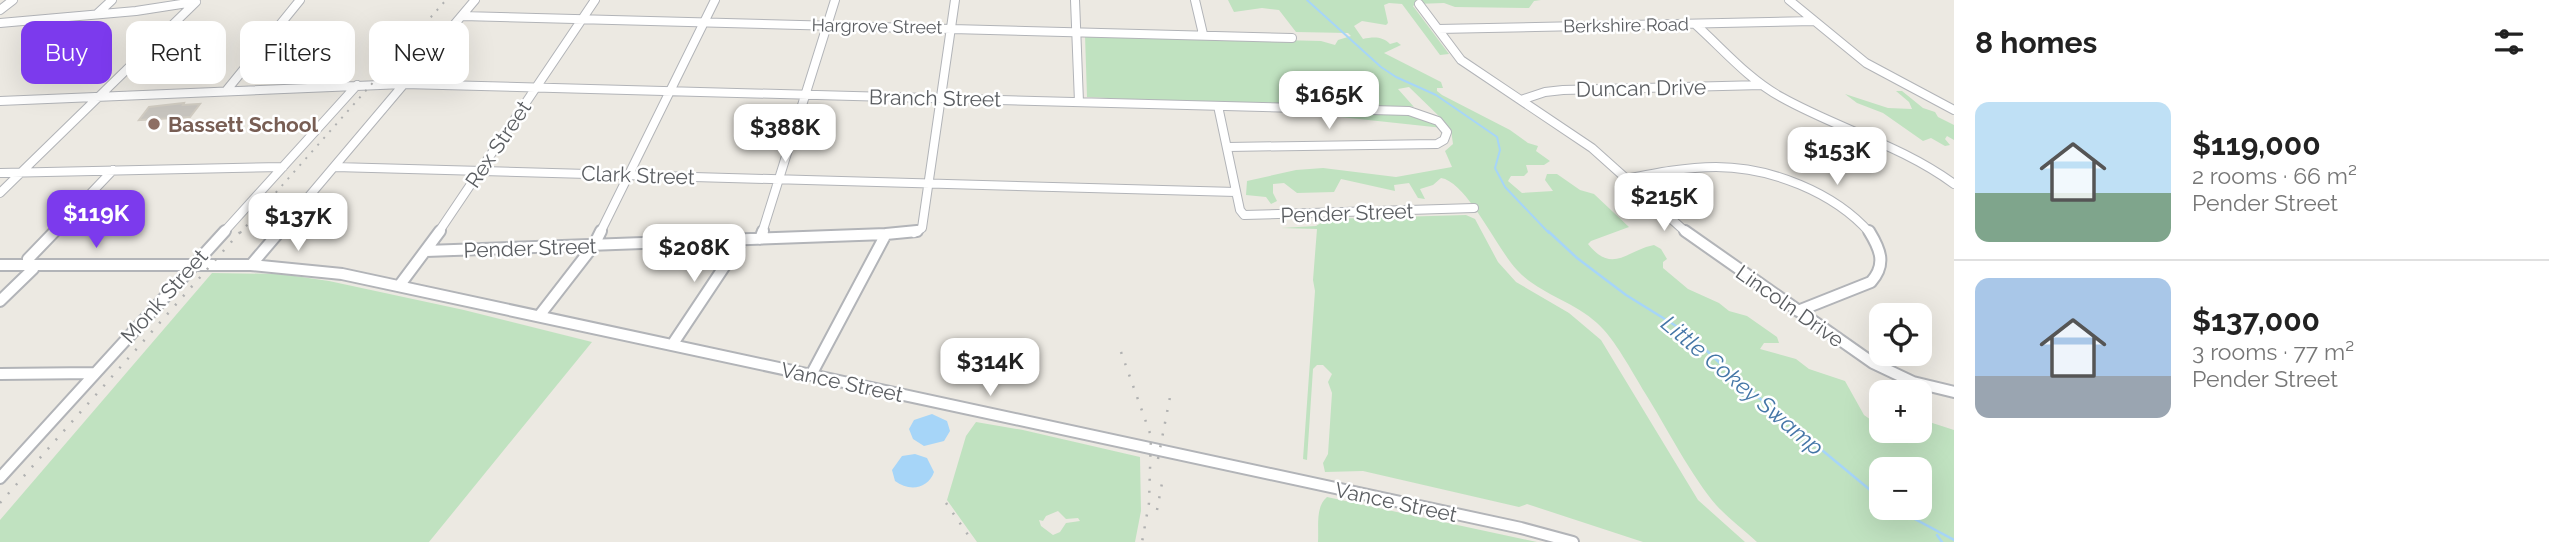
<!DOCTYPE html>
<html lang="en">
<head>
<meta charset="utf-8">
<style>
	body { margin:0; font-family:Raleway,sans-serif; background:#f2f2f2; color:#222; height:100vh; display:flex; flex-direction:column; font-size:26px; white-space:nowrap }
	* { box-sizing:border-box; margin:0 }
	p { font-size:23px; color:#767676 }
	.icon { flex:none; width:38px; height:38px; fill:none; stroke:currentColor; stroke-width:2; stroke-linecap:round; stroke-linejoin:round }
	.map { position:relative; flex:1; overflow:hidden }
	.panel { display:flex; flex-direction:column; background:#fff; width:595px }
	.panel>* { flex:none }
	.guide { position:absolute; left:21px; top:21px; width:665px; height:63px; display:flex; gap:14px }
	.fabs { position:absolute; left:1869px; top:303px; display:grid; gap:14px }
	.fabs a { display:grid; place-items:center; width:63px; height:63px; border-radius:14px; background:#fff; box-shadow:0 7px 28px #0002; font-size:35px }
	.price { position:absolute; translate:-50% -60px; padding:0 16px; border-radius:14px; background:#fff; color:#222; font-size:23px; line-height:46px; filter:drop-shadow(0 2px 4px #0008) }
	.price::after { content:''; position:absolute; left:50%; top:42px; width:21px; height:16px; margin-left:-10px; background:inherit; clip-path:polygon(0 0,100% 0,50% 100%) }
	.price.active { background:#7c3aed; color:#fff }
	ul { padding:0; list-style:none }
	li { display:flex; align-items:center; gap:21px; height:175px; padding:0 21px }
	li+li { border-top:2px solid #e0e0e0 }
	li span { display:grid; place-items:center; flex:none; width:196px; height:140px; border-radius:14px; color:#555 }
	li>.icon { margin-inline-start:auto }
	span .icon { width:84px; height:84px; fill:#fffc; stroke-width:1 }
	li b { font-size:30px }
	h2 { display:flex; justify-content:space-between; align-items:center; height:84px; padding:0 21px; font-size:30px }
	.chip { padding:0 24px; border-radius:14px; background:#fff; box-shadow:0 7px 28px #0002; font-size:24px; line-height:63px }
	.chip.active { background:#7c3aed; color:#fff }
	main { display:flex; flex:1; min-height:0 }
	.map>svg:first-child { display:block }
</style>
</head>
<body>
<main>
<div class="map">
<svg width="1954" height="542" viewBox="0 0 1954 542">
	<rect width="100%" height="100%" fill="#ece9e2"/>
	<path fill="#c0e2c0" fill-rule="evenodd" d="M1228 0H1541L1534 1 1529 8 1455 7 1444 3 1416 4 1413 6 1449 54 1440 55 1402 4 1389 3 1384 5 1388 23 1386 25 1362 21 1354 26 1363 39C1373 37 1382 36 1390 44L1397 42 1401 45 1384 53 1441 82 1443 88H1437V91L1442 95 1510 130 1528 143 1538 146 1536 151 1550 161 1544 165H1526L1528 172 1524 176H1511L1508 181 1522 193 1553 191 1545 180 1547 174H1557L1580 190 1594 194 1629 227 1591 241 1588 244C1613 275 1627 250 1654 245L1661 249 1667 259 1663 262V268L1688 289 1719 303 1729 311 1747 316 1777 337 1779 343H1764L1760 349 1796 359 1809 369 1845 381 1864 415 1881 427V430H1920V419L1954 430V542H1757C1744 530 1729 519 1717 506 1691 476 1667 428 1645 393 1632 372 1615 339 1597 323 1573 301 1539 294 1517 270 1497 249 1467 182 1441 178L1433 185 1420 189 1425 199 1418 198 1409 183 1394 185 1395 191 1341 179 1334 192 1297 193 1284 183 1273 184V193L1277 201 1271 204 1266 197 1246 195 1247 181 1296 170 1323 168 1396 177 1452 167 1445 151 1453 144 1451 130 1445 122 1409 87 1398 89 1414 107 1410 106 1443 128 1209 103 1087 97 1085 35 1321 41 1335 45 1338 40 1351 36 1348 33 1296 32 1279 10 1262 8 1234 12ZM1881 469H1920V508H1881Z
		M1896 91H1902L1923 108 1935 112 1938 117 1954 125V140L1947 136 1945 139 1950 145 1945 146 1931 138 1923 141 1883 113 1857 103 1845 94 1888 108 1912 109 1909 102Z
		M1466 215 1475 219 1498 262 1516 282 1569 313 1601 340 1698 500 1745 542H1643L1527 504 1519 507 1363 471 1325 472 1323 463 1328 454 1332 393 1328 382 1332 374 1323 365H1317L1313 369 1307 460 1303 459 1315 291 1313 280 1317 229 1281 228 1316 226 1327 219Z
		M212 273 281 274 329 281 464 310 592 342 429 542H0V520Z
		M976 422 1023 430 1140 457 1141 511 1135 542H977L947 500 966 436ZM1058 511 1066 519 1078 518 1080 521 1066 523 1060 532 1053 535 1041 526 1039 520 1043 521 1046 516Z
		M1327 497 1537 542H1318C1319 527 1315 507 1327 497Z"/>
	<path fill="#a6d5f8" d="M932 414 947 421 950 431 944 441 924 446 913 439 909 429 914 420Z
		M915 454 927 458 934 472C928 489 909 492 895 481L892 470 902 456Z"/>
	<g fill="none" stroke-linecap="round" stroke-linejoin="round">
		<path stroke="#a6d5f8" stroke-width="2" d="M1307 0 1381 67 1396 77 1436 95 1497 137 1500 150 1495 168 1505 187 1549 233"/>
		<path stroke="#a6d5f8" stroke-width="2.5" d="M1548 231 1577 258 1626 295 1689 334 1740 382 1881 499
			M1894 508 1954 540
			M1937 535 1942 542"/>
	</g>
	<path fill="#c7c4be" stroke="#d0cbc1" stroke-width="2" d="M184 103 183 105 200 104 190 117 139 120 149 107Z"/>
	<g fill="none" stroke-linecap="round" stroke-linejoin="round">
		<g stroke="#b2b4b8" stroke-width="10">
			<path id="minor-far1" d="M1075 0 1079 102
				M1195 0 1203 34
				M1789 0 1866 63 1954 110
				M1419 4 1461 60 1592 148 1687 233
				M0 10 13 0
				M97 14 112 0
				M462 16 1292 38
				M0 23 136 11 194 2
				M1695 24C1723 49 1748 79 1781 97 1838 129 1901 145 1954 184
				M1438 29 1814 21
				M226 91 300 0
				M1521 100 1545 92 1563 90 1762 85
				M0 101 404 84 1409 111 1438 121 1447 132 1444 140 1437 144 1228 147
				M1218 106 1240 210 1244 215 1474 208
				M335 167 1236 192
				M0 173 283 167
				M1626 179C1656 173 1686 167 1716 167 1770 167 1834 192 1870 233
				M0 193 196 2
				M53 233 113 170
				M223 233 357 85
				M278 233 475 0
				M438 233 595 0
				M600 233 715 0
				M762 233 835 0
				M914 233 922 228 955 0"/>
		</g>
		<g stroke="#b2b4b8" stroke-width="14">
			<path id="minor" d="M1685 231 1873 363 1913 382 1954 392
				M760 239 763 231
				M426 251 886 234
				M0 265H251L342 274 1521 528 1573 542
				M251 265 280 231
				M399 286 440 231
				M0 301 33 269 28 259 55 231
				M1798 311 1871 282C1887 264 1880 249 1869 231
				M539 316 594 245 601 231
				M672 345 742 240
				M0 374 94 373
				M811 375 886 234 917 231
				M0 478 225 231"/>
		</g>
		<use href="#minor-far1" stroke="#fff" stroke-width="8"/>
		<use href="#minor" stroke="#fff" stroke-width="10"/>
		<path stroke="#b0b1b1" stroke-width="2" stroke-dasharray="2 7" stroke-linecap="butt" d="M240 233 446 0"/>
		<path stroke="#b0b1b1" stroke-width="2.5" stroke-dasharray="2 10" stroke-linecap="butt" d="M1121 352 1151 436 1149 503 1142 542
			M1158 459 1170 397
			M0 503 241 231
			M946 503 973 542
			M1157 510 1162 483"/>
	</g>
	<circle fill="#8d6e63" stroke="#fff" stroke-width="2.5" cx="154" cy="124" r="7"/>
	<g text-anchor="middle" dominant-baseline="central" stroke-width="5" stroke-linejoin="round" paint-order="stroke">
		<g font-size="18" fill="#5a5d61" stroke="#fff">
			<text transform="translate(1626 25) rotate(-1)">Berkshire Road</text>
			<text transform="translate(877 26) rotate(1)">Hargrove Street</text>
		</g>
		<g font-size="21" fill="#5a5d61" stroke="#fff">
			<text transform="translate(1641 88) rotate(-1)">Duncan Drive</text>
			<text transform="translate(935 98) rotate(1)">Branch Street</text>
			<text transform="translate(498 144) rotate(-56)">Rex Street</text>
			<text transform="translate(638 175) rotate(2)">Clark Street</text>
			<text transform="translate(1347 213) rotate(-2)">Pender Street</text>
			<text transform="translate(530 248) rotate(-2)">Pender Street</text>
			<text transform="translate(164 296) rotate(-48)">Monk Street</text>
			<text transform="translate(1790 306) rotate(35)">Lincoln Drive</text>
			<text transform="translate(842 382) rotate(12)">Vance Street</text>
			<text transform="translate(1396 502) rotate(12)">Vance Street</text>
		</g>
		<g font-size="21" font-weight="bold" fill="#785e54" stroke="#fff" text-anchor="start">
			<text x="168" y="124">Bassett School</text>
		</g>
		<g font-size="23" font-style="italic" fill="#4577a7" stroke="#fff">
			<text transform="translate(1743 385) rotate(40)">Little Cokey Swamp</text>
		</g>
	</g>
</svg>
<div class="fabs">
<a><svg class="icon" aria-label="locate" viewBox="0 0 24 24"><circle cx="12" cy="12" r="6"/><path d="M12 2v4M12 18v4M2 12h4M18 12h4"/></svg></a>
<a>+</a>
<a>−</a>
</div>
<b class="price" style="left:1329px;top:131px">$165K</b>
<b class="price" style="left:785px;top:164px">$388K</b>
<b class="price" style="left:1837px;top:187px">$153K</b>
<b class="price" style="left:1664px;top:233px">$215K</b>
<b class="price active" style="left:96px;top:250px">$119K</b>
<b class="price" style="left:298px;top:253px">$137K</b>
<b class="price" style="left:694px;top:284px">$208K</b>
<b class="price" style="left:990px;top:398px">$314K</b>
<div class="guide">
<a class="chip active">Buy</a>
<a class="chip">Rent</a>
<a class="chip">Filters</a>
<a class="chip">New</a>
</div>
</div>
<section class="panel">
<h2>8 homes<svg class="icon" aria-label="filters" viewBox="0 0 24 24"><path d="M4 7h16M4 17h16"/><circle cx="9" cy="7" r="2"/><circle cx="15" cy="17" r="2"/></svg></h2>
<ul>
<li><span style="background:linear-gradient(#bfe0f5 65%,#7fa58c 0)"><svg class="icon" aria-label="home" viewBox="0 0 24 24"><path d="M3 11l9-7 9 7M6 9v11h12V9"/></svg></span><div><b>$119,000</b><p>2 rooms · 66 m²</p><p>Pender Street</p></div></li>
<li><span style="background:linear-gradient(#a9c7e8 70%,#9aa5b1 0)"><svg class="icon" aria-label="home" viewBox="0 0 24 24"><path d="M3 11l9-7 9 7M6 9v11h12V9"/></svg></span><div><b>$137,000</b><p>3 rooms · 77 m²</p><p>Pender Street</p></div></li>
</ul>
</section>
</main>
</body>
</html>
